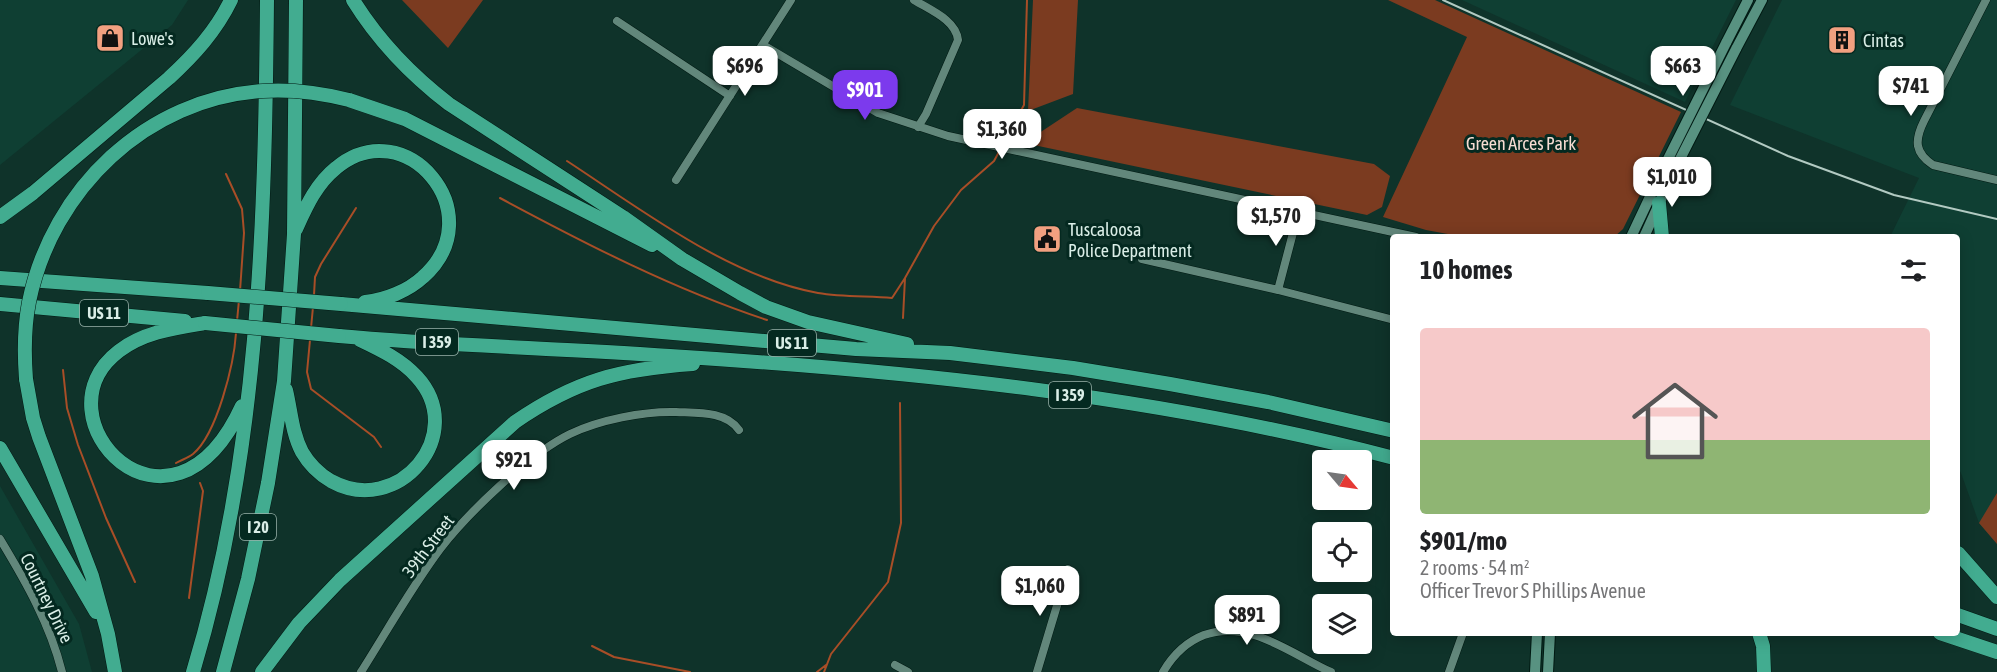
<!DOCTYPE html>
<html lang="en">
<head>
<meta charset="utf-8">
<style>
	body { margin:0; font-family:"Asap Condensed",sans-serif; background:#f2f2f2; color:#202124; height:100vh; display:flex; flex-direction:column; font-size:22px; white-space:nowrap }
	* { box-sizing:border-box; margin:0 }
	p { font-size:20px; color:#757577 }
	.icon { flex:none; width:33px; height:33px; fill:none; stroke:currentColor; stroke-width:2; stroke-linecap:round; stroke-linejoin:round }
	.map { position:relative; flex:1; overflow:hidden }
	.sheet { position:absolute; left:1390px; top:234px; width:570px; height:402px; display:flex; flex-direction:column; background:#fff; border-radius:6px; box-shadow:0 3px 15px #0003 }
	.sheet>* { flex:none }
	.needle { width:39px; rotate:119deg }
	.buttons { position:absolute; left:1312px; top:450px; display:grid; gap:12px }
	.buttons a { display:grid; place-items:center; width:60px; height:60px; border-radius:6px; background:#fff; box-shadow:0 3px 15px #0003; font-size:30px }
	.price { position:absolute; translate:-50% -51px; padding:0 14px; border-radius:12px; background:#fff; color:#222; font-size:20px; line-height:39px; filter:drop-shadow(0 2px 3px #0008) }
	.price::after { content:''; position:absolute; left:50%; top:36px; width:18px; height:14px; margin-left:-9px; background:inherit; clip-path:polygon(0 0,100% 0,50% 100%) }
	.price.selected { background:#7c3aed; color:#fff }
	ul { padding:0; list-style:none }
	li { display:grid; align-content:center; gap:12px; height:318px; padding:0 30px }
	li span { display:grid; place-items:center; height:186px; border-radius:6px; color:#555 }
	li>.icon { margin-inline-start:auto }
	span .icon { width:108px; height:108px; fill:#fffc; stroke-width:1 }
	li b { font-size:26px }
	h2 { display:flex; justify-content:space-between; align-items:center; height:72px; padding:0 30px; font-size:26px }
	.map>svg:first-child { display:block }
</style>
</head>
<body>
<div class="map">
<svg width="1997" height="672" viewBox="0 0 1997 672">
	<rect width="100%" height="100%" fill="#0f332a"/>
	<path fill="#0f3f33" d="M0 0H188L172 25 0 165Z
		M1462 0H1736L1685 102Z
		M1782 0H1997V544L1979 523 1961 473 1958 468V237H1890L1919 178 1730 105Z
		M0 486 79 624 92 672H0Z"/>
	<path fill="#7b3b20" d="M402 0H483L448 48Z
		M1033 0H1078L1073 94 1028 111Z
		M1388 0H1435L1681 112 1623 229 1614 237H1464L1426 230 1383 217 1467 37Z
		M1077 108 1374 164 1390 176 1382 207 1367 215 1024 143Z
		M1997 493V544L1979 523Z"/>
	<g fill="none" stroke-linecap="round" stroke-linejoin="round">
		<path stroke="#a84e27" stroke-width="2" d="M1002 145 1024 105 1027 0
			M567 161C642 210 729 277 818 293 842 297 868 296 892 298L905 278
			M226 174 242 209 244 233 240 291
			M500 198C586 244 673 289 767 320
			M314 295 315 277 321 264 356 208
			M903 318 905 278 934 226 961 190 994 161 1000 150
			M237 321 239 300
			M311 328 313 307
			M310 340 307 372 311 389 374 437 381 447
			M63 370 67 408 78 445 106 518 135 582
			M176 463C181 460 188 458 193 454 217 434 234 364 236 333
			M189 598 203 491 200 483
			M592 646 614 657 690 672
			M817 672 826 665
			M824 672 831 654 888 582 901 523 900 403"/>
		<g stroke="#011a13" stroke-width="9">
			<path id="street" d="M914 0C930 10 956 20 958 40L926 114 918 127
				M1986 0 1924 121C1914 141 1915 153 1933 165L1997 180
				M617 21 730 96
				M763 45 878 113 948 136 1416 237
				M676 180 791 0
				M1142 259 1278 290 1394 320
				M1278 290 1299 210
				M0 539C26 582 50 624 62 672
				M895 665 908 672
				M361 672C387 631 411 588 440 549 468 513 529 454 570 434 599 420 644 411 676 412 698 413 726 411 739 430
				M1037 672 1068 569
				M1163 672C1173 655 1186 642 1204 635 1250 619 1291 654 1331 672
				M1449 672 1463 633"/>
		</g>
		<g stroke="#011a13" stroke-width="12">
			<path id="secondary" d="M1726 43 1748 0
				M1736 49 1762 0
				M1631 237 1665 165
				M1644 237 1675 169
				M1535 672 1537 633
				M1548 672 1550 633"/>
		</g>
		<g stroke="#011a13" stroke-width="15">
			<path id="highway" d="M353 0C379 42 410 74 449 104L623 217 682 259 740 293 766 307 808 322 907 344
				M349 100 405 119 652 245
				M1659 203 1662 237
				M0 217 33 193 169 78C194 55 216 31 231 0
				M296 229C306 207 316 184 336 168 405 110 494 214 423 277 408 291 385 300 365 302
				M0 278 208 293
				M0 304 185 321
				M341 304 856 349 950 353 1073 368 1170 384 1268 402 1394 431
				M205 323C175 328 144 332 119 351 32 417 170 563 242 406
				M339 336C449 346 560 348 670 356 912 371 1158 396 1394 458
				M26 379 33 418 39 437 92 576 108 634 115 672
				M286 390C291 411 292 433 302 452 309 464 319 474 331 481 398 518 469 434 417 377 402 360 381 350 360 340
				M0 448 96 612
				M1958 553 1997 597
				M1958 615 1997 629
				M1759 633 1763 646 1764 672
				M1940 633 1997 652
				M193 672C259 455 265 225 267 0
				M223 672 248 579 268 483 284 381 294 234 296 0
				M262 672 299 623 340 580 515 422C576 380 620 369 693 364"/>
		</g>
		<use href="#street" stroke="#62877b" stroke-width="8"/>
		<use href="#secondary" stroke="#589281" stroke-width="10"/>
		<use href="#highway" stroke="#42ac90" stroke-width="14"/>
		<path stroke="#b2cac2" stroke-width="2" d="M1443 0 1788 156 1894 195 1997 219"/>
		<g stroke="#011a13" stroke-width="12" stroke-linecap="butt">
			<path id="secondary-bridge" d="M1665 165 1726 43
				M1675 169 1736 49"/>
		</g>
		<g stroke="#011a13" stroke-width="15" stroke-linecap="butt">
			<path id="highway-bridge" d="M208 293 341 304
				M205 323 339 336
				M26 379C24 353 24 328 29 302 52 189 147 98 263 91 292 89 321 93 349 100"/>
		</g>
		<use href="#secondary-bridge" stroke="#589281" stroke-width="10"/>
		<use href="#highway-bridge" stroke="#42ac90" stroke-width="14"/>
	</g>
	<defs>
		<g id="shop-square" transform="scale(1.5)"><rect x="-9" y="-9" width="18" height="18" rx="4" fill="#f2a080" stroke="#042920"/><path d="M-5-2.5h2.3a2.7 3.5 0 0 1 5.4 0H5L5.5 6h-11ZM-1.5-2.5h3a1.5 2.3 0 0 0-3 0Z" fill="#111"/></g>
		<g id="building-square" transform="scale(1.5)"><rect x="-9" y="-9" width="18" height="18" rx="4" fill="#f2a080" stroke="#042920"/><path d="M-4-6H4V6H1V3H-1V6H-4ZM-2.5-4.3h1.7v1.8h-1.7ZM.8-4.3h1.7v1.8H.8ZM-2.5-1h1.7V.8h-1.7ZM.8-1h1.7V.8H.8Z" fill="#111"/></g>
		<g id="civic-square" transform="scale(1.5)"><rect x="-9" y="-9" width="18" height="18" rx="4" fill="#f2a080" stroke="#042920"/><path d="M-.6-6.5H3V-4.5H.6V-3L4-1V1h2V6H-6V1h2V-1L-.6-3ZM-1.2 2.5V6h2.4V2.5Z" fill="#111"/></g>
	</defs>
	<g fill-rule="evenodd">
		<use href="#shop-square" x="110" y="38"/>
		<use href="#building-square" x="1842" y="40"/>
		<use href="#civic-square" x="1047" y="239"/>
	</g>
	<g text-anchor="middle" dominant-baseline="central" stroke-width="6" stroke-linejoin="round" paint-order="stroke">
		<g fill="#042920" stroke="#9ab3ab" stroke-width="1.5">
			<rect x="80" y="300" width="48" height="26" rx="4.5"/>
			<rect x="416" y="329" width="42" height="26" rx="4.5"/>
			<rect x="768" y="330" width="48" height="26" rx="4.5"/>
			<rect x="1049" y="382" width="42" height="26" rx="4.5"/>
			<rect x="240" y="514" width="36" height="26" rx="4.5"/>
		</g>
		<g font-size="16" font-weight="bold" fill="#daeee7">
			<text x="104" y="313">US 11</text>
			<text x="437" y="342">I 359</text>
			<text x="792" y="343">US 11</text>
			<text x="1070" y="395">I 359</text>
			<text x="258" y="527">I 20</text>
		</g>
		<g font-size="18" fill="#daeee7" stroke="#042920" text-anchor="start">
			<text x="131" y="38">Lowe's</text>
			<text x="1863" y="40">Cintas</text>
			<text x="1068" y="229">Tuscaloosa<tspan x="1068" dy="21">Police Department</tspan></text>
		</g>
		<g font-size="18" fill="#f6dcd2" stroke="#042920">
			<text x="1521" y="143">Green Arces Park</text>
		</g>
		<g font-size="18" fill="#daeee7" stroke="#042920">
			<text transform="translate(428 546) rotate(-53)">39th Street</text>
			<text transform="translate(47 598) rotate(64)">Courtney Drive</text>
		</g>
	</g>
</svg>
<div class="buttons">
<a><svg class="needle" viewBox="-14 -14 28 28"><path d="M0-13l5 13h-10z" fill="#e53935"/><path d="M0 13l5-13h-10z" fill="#757577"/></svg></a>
<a><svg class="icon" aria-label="locate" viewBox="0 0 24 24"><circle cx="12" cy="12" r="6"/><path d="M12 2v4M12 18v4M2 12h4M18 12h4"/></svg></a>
<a><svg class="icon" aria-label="layers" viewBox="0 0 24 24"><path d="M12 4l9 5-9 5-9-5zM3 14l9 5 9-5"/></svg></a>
</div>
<b class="price" style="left:745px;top:97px">$696</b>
<b class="price" style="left:1683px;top:97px">$663</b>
<b class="price" style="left:1911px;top:117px">$741</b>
<b class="price selected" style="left:865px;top:121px">$901</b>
<b class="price" style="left:1002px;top:160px">$1,360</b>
<b class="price" style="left:1672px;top:208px">$1,010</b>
<b class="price" style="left:1276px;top:247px">$1,570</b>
<b class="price" style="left:514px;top:491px">$921</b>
<b class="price" style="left:1040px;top:617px">$1,060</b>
<b class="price" style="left:1247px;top:646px">$891</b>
<section class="sheet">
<h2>10 homes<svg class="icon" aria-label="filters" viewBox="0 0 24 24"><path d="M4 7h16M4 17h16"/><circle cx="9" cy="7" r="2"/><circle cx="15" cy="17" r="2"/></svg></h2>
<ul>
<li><span style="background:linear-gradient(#f6c9c9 60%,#8fb573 0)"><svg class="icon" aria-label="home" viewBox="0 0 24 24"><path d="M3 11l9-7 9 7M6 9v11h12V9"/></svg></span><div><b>$901/mo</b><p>2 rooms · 54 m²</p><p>Officer Trevor S Phillips Avenue</p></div></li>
</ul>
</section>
</div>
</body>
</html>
